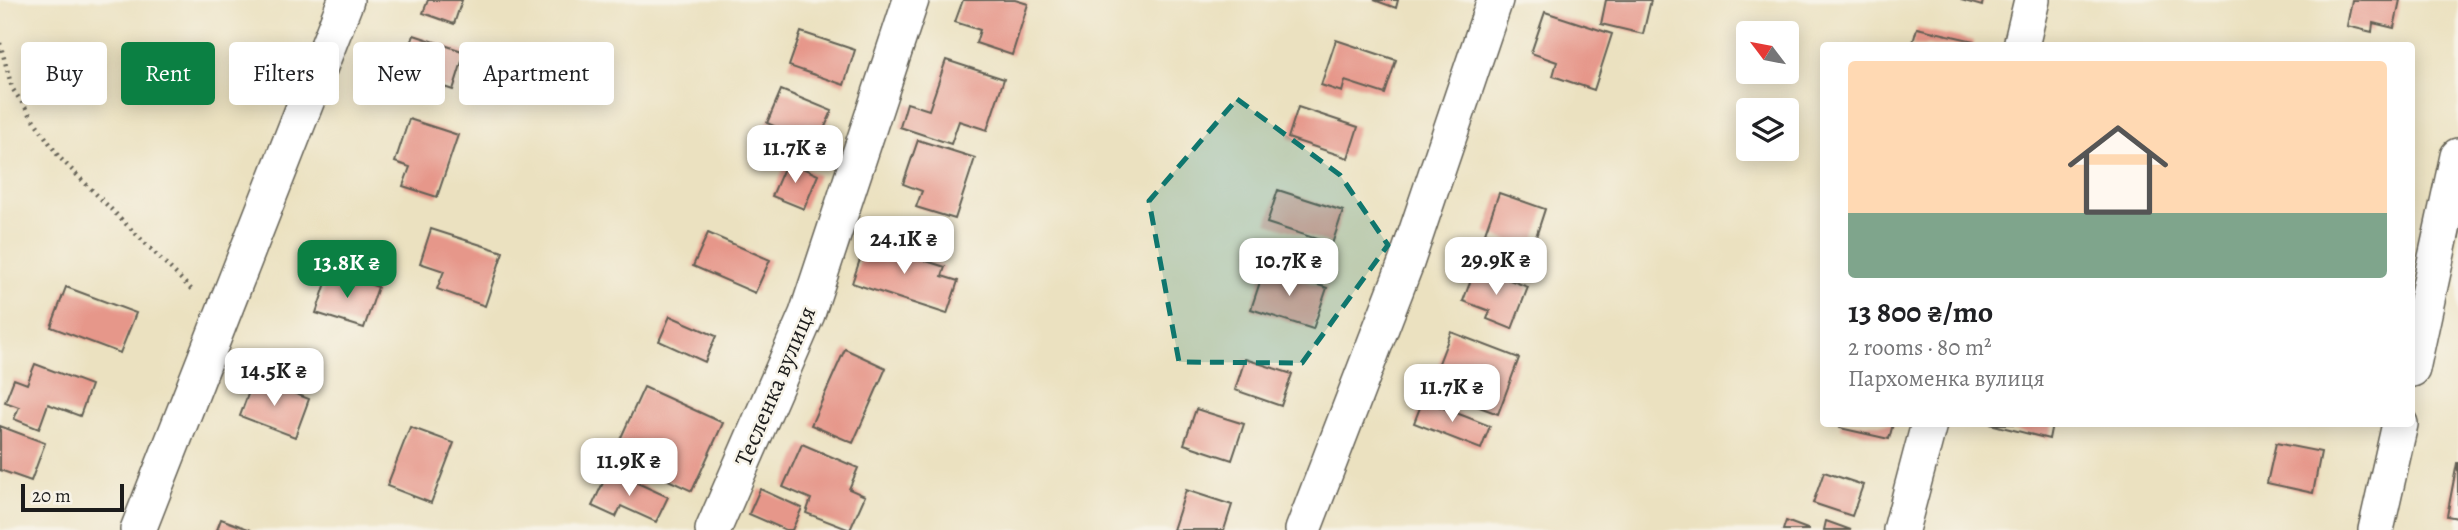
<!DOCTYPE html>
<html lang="en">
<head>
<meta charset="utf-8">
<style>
	body { margin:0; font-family:Alegreya,serif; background:#f6f6f6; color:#202124; height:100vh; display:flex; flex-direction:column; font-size:26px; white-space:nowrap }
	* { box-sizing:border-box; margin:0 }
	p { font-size:23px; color:#757577 }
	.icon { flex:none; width:38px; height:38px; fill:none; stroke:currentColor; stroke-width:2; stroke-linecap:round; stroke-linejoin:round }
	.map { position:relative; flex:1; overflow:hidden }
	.side { position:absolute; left:1820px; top:42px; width:595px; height:385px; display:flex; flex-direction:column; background:#fff; border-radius:7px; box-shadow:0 4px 18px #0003 }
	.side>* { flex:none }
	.top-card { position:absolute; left:21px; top:42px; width:665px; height:63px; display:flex; gap:14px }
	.needle { width:46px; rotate:302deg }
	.fabs { position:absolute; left:1736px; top:21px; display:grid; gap:14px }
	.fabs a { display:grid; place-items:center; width:63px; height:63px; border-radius:7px; background:#fff; box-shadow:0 4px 18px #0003; font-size:35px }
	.scale { position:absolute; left:21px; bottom:18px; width:103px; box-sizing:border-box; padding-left:7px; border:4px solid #1c1c1c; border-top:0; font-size:19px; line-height:24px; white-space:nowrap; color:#1c1c1c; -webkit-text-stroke:5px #f7f3e8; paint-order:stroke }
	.price { position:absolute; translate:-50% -60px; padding:0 16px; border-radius:14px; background:#fff; color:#222; font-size:23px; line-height:46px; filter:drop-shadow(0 2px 4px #0008) }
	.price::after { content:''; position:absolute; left:50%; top:42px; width:21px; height:16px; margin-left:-10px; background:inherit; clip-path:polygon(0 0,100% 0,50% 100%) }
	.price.active { background:#0b8043; color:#fff }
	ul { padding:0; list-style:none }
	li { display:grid; align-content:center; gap:14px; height:371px; padding:0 28px }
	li+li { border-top:2px solid #e0e0e0 }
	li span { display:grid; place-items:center; height:217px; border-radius:7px; color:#555 }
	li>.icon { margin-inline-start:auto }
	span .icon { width:126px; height:126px; fill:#fffc; stroke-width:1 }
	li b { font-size:30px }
	.pill { padding:0 24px; border-radius:7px; background:#fff; box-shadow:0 4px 18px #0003; font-size:24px; line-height:63px }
	.pill.active { background:#0b8043; color:#fff }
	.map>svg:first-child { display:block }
</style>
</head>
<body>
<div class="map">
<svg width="2458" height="530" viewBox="0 0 2458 530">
	<rect width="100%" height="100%" fill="#f7f3e8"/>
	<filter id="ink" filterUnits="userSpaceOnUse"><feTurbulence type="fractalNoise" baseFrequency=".0143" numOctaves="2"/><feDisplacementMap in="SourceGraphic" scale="14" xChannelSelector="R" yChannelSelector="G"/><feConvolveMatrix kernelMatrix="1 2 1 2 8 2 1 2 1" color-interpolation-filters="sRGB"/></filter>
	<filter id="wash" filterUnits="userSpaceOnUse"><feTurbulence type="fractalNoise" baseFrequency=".00686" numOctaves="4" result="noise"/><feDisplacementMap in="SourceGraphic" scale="28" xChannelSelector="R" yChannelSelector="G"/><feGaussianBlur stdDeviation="1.57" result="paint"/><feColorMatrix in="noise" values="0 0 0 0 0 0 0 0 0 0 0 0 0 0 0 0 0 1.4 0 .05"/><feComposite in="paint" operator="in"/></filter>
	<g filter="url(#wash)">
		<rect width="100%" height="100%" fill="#ebe1c0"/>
		<g id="blocks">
			<path fill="#e6978a" d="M428 0H462L454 24 423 13Z
				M963 0H1015L1028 4 1012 55 976 43 980 30 955 22Z
				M1374 0H1398L1396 8Z
				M1606 0H1651L1643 34 1601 24Z
				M1961 0H1983L1982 6Z
				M2352 0H2400L2394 28 2373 23 2372 32 2347 26Z
				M1545 12 1612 34 1594 90 1553 76 1557 62 1531 53Z
				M1917 28 1974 41 1973 46H1912Z
				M801 32 855 50 844 85 789 66Z
				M414 35 465 52 453 90 401 73Z
				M1336 40 1396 60 1385 94 1345 81 1342 92 1321 85Z
				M946 60 1004 79 987 130 959 121 951 144 900 127 907 103 929 110Z
				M781 90 832 111 817 145 767 123Z
				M1298 107 1358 127 1348 158 1288 138Z
				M409 119 458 135 437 197 403 186 410 167 395 162Z
				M918 140 975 158 955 219 916 207 922 191 903 184Z
				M787 161 818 175 804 209 772 196Z
				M1278 190 1343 211 1332 244 1267 223Z
				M1499 193 1545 209 1532 249 1485 233Z
				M431 229 503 252 485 306 437 289 444 271 420 263Z
				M708 233 770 260 755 293 693 266Z
				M868 236 919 252 917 258 945 267 942 276 958 281 947 314 852 283Z
				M1265 267 1327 288 1313 329 1251 309Z
				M1476 267 1528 287 1512 329 1487 319 1490 311 1463 301Z
				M330 271 378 287 364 328 316 313Z
				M66 287 136 313 120 353 51 327Z
				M670 316 716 336 705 362 659 341Z
				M1451 332 1519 358 1498 414 1471 404 1475 392 1434 376Z
				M845 349 886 368 853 443 811 425Z
				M1245 359 1292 374 1281 406 1235 390Z
				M35 364 91 385 80 416 48 404 39 429 14 419 19 407 5 402 14 379 27 384Z
				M254 378 309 399 295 437 240 416Z
				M644 387 723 423 692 491 613 455Z
				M1423 400 1490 426 1481 449 1414 423Z
				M1196 409 1244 424 1232 460 1184 444Z
				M1841 424H1893L1889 439 1840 428Z
				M1990 424H2052L2049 439Z
				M0 426 45 443 31 481 0 470Z
				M410 427 454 443 431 503 387 486Z
				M2276 443 2321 452 2313 493 2267 483Z
				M802 444 858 468 849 489 865 496 850 530 806 513 811 499 783 487Z
				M2457 463H2458V518L2447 516Z
				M609 470 668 497 656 522 621 506 616 517 592 506Z
				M1824 472 1863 485 1852 516 1813 503Z
				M760 489 802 508 792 530H786L749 514Z
				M1186 490 1232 505 1224 530H1173Z
				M221 519 251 530H217Z
				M1786 521 1810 530H1783Z
				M1826 521 1851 530H1824Z"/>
		</g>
	</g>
	<g filter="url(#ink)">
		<use href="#blocks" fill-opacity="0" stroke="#646155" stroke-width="2"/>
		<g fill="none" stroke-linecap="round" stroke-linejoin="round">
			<g stroke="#646155" stroke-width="38">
				<path id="street" d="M2021 46 2032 0
					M2412 369 2458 156
					M138 530 346 0
					M713 530 807 314 911 0
					M1303 530 1406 263 1495 0
					M1901 530 1929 424
					M2376 530 2400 424"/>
			</g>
			<path stroke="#646155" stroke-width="4.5" stroke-dasharray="2 5" stroke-linecap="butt" d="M0 43 12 88 59 157 194 292"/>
			<use href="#street" stroke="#fff" stroke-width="35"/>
		</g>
	</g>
	<path fill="#0f766e" fill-opacity="0.2" stroke="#0f766e" stroke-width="5" stroke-dasharray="14 9" stroke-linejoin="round" d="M1237 99 1340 175 1388 245 1302 363 1179 362 1149 201Z"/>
	<g text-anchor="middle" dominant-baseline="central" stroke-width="5" stroke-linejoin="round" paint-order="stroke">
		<g font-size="24" fill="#1c1c1c" stroke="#f7f3e8">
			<text transform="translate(775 386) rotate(-67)">Тесленка вулиця</text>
		</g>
	</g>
</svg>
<div class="fabs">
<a><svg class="needle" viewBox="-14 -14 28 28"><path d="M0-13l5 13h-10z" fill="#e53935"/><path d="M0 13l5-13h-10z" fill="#757577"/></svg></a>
<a><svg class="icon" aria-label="layers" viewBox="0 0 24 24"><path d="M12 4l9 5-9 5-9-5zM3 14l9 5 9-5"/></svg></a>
</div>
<div class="scale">20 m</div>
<b class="price" style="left:795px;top:185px">11.7K ₴</b>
<b class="price" style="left:904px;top:276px">24.1K ₴</b>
<b class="price" style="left:1496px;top:297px">29.9K ₴</b>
<b class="price" style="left:1289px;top:298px">10.7K ₴</b>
<b class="price active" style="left:347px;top:300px">13.8K ₴</b>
<b class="price" style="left:274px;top:408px">14.5K ₴</b>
<b class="price" style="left:1452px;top:424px">11.7K ₴</b>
<b class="price" style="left:629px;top:498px">11.9K ₴</b>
<div class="top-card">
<a class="pill">Buy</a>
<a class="pill active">Rent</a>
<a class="pill">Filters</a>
<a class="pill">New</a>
<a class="pill">Apartment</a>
</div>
<section class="side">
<ul>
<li><span style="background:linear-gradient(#ffd9b3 70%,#7fa58c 0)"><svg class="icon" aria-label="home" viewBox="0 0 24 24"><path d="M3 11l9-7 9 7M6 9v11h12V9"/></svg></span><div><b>13 800 ₴/mo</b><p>2 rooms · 80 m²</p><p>Пархоменка вулиця</p></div></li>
</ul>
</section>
</div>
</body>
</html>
